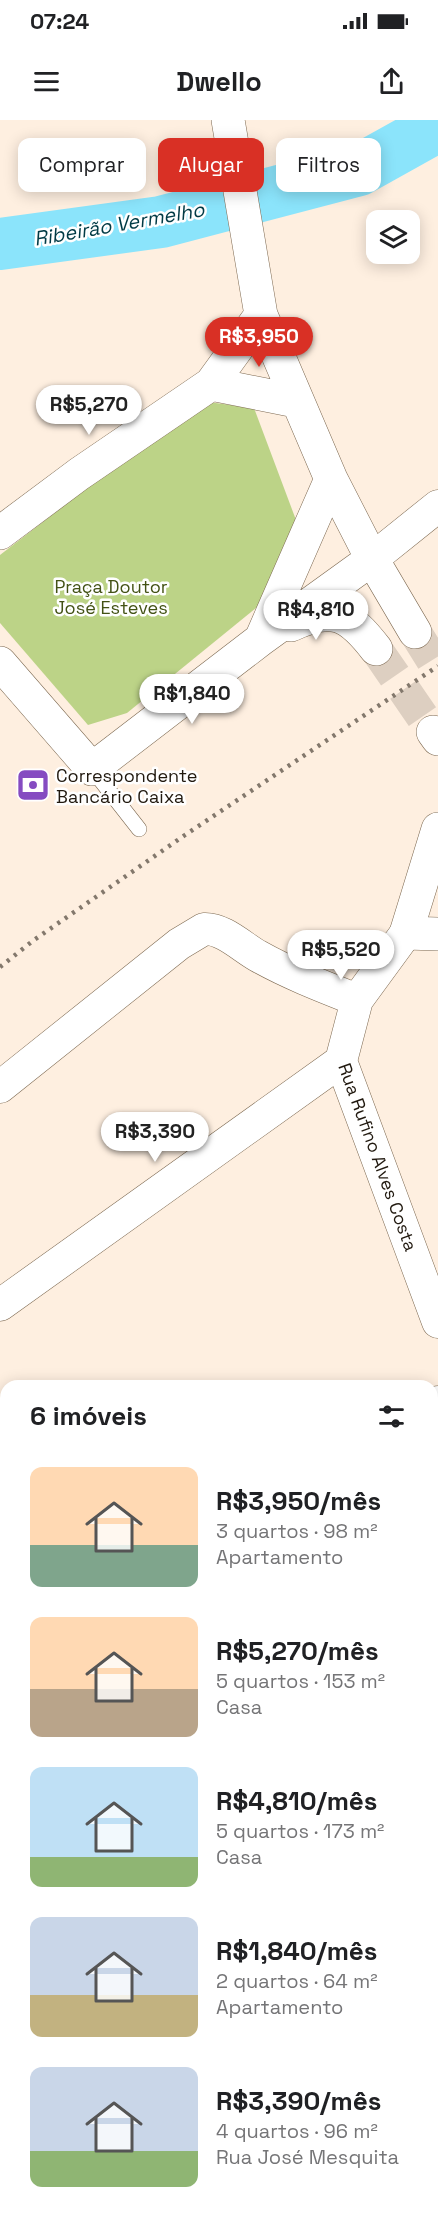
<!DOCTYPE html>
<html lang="pt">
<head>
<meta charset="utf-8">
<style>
	body { margin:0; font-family:"Space Grotesk",sans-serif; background:#f6f6f6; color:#202124; height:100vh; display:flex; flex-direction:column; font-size:22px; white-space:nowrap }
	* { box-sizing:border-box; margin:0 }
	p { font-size:20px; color:#757577 }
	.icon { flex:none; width:33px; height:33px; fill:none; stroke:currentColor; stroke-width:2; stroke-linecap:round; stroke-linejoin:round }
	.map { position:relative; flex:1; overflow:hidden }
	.drawer { position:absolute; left:0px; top:1260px; width:438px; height:834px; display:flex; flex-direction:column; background:#fff; border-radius:18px 18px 0 0; box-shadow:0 3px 15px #0003 }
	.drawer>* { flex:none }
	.guide { position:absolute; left:18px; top:18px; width:402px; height:54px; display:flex; gap:12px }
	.fabs { position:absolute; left:366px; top:90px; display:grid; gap:12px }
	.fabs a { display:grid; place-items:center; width:54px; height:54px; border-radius:12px; background:#fff; box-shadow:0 3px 15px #0003; font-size:30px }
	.price { position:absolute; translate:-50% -51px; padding:0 14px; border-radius:21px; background:#fff; color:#222; font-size:20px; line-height:39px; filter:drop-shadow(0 2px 3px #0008) }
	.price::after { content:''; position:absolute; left:50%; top:36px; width:18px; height:14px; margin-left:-9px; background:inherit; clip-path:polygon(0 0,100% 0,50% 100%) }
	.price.current { background:#d93025; color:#fff }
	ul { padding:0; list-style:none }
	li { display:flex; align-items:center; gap:18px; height:150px; padding:0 30px }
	li span { display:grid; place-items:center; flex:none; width:168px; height:120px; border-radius:12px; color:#555 }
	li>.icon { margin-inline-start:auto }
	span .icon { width:72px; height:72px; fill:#fffc; stroke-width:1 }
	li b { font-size:26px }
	h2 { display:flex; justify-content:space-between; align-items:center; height:72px; padding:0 30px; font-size:26px }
	.pill { padding:0 21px; border-radius:12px; background:#fff; box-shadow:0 3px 15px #0003; font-size:21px; line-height:54px }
	.pill.current { background:#d93025; color:#fff }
	.status { display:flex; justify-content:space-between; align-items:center; height:42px; padding:0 30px; background:#fff; direction:ltr }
	.status svg { height:16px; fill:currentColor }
	header { display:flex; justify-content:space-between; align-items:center; height:78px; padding:0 30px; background:#fff; font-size:27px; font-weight:700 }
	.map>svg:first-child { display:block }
</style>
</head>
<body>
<div class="status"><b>07:24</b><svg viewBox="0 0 49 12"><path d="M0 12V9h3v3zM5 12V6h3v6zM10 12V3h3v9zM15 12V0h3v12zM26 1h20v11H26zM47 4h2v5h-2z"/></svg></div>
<header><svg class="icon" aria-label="menu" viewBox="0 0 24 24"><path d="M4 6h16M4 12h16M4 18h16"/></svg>Dwello<svg class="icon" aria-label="share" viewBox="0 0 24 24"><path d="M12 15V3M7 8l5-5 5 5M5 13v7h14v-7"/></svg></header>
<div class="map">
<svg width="438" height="2094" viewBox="0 0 438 2094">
	<rect width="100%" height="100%" fill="#feefe0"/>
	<path fill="#bcd387" d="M200 281 254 288 299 408 278 470 127 593 88 605 0 503V435Z"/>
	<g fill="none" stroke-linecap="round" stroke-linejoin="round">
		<path stroke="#8be4fb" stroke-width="52" d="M0 124 161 102 359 50 438 6"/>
		<path stroke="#ddcfc1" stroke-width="33" stroke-dasharray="33 16" stroke-linecap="butt" d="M415 512 438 549
			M376 529 433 612"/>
		<g stroke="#7d6951" stroke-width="16">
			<path id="lane" d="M92 649 139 709"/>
		</g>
		<g stroke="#7d6951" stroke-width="33">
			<path id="street" d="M372 439 438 386
				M406 813 357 880 341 941 438 1202
				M0 967 179 824 204 809C223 808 242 827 258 836 290 854 324 867 357 880
				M0 1185 341 941
				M432 1284 438 1282
				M0 1450 6 1447
				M432 1608 438 1606
				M0 1692 6 1693
				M432 1715 438 1716
				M313 2088V2094
				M42 2094V2088"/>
		</g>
		<g stroke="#7d6951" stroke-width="34">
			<path id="secondary" d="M228 0 261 195 331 359 372 439 415 512
				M211 264 296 281
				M0 413 79 354 211 264 261 195
				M291 505C333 485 349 494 376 529
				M261 519 331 359
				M0 543 92 649 260 520 372 439
				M433 612 438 619
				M438 709 406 813 438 814"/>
		</g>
		<use href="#lane" stroke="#fff" stroke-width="15"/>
		<use href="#street" stroke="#fff" stroke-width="32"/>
		<use href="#secondary" stroke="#fff" stroke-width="33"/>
		<path stroke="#83786c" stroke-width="4.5" stroke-dasharray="3 6" stroke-linecap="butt" d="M0 847 34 820 185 715 438 546"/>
	</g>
	<defs>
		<g id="bank-square" transform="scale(1.725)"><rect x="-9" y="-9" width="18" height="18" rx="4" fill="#854bc1" stroke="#fff"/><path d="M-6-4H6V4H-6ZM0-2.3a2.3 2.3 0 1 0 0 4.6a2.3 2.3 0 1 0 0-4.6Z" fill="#fff"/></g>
	</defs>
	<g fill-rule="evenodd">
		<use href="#bank-square" x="33" y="665"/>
	</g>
	<g text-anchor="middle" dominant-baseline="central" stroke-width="5" stroke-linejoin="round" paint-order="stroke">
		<g font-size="18" fill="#435215" stroke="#fff">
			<text x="111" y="466">Praça Doutor<tspan x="111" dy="21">José Esteves</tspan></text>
		</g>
		<g font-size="18" fill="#21190f" stroke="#fff" text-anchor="start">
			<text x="56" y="655">Correspondente<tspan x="56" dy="21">Bancário Caixa</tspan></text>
		</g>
		<g font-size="18" fill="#21190f" stroke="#fff">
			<text transform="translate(378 1037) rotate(70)">Rua Rufino Alves Costa</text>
		</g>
		<g font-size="20" font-style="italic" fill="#003a45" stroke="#fff">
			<text transform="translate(119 104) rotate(-10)">Ribeirão Vermelho</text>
		</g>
	</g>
</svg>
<div class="fabs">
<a><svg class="icon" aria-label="layers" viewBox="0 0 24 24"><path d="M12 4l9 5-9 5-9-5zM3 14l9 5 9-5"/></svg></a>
</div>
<b class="price current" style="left:259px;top:248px">R$3,950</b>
<b class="price" style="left:89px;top:316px">R$5,270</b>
<b class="price" style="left:316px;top:521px">R$4,810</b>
<b class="price" style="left:192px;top:605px">R$1,840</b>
<b class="price" style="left:341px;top:861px">R$5,520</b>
<b class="price" style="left:155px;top:1043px">R$3,390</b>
<div class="guide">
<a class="pill">Comprar</a>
<a class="pill current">Alugar</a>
<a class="pill">Filtros</a>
</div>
<section class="drawer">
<h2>6 imóveis<svg class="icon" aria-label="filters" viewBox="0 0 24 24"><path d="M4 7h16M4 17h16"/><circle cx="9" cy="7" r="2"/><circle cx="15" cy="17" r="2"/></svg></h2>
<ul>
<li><span style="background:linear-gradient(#ffd9b3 65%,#7fa58c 0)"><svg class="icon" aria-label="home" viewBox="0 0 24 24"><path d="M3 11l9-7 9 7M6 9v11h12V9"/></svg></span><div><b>R$3,950/mês</b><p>3 quartos · 98 m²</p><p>Apartamento</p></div></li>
<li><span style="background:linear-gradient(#ffd9b3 60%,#b9a48a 0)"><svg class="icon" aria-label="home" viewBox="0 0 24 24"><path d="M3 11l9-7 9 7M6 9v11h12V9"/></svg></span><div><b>R$5,270/mês</b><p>5 quartos · 153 m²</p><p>Casa</p></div></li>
<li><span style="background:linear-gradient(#bfe0f5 75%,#8fb573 0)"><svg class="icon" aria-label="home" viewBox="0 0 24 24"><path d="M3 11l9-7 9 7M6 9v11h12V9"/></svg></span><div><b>R$4,810/mês</b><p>5 quartos · 173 m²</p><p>Casa</p></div></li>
<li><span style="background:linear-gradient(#c9d6e8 65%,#c2b280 0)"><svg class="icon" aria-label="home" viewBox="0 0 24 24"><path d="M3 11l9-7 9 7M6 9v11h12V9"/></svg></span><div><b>R$1,840/mês</b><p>2 quartos · 64 m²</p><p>Apartamento</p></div></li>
<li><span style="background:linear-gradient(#c9d6e8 70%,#8fb573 0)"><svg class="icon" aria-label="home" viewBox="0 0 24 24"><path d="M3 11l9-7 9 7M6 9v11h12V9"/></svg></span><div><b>R$3,390/mês</b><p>4 quartos · 96 m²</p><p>Rua José Mesquita</p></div></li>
</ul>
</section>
</div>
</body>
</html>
